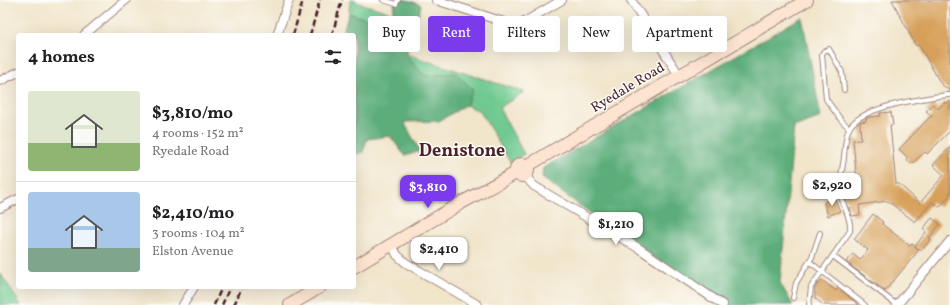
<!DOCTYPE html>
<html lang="en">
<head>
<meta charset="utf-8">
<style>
	body { margin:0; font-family:Vollkorn,serif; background:#f6f6f6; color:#202124; height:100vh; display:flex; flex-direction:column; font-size:15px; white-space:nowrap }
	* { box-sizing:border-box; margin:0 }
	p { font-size:13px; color:#757577 }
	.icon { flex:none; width:22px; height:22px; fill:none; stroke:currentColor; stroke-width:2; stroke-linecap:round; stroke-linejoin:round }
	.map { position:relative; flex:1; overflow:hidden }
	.panel { position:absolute; left:16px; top:33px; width:340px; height:256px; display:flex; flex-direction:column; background:#fff; border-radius:4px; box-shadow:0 4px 16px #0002 }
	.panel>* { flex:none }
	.hud { position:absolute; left:368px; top:16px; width:380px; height:36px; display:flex; gap:8px }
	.price { position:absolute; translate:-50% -34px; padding:0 9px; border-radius:8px; background:#fff; color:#222; font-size:13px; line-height:26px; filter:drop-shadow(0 1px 2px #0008) }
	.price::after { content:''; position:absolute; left:50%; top:24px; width:12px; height:9px; margin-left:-6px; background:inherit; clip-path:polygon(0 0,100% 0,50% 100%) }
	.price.selected { background:#7c3aed; color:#fff }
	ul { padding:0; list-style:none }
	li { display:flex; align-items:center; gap:12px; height:100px; padding:0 12px }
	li+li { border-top:1px solid #e0e0e0 }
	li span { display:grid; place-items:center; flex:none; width:112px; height:80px; border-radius:4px; color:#555 }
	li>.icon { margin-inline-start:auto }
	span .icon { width:48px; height:48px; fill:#fffc; stroke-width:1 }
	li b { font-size:17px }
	h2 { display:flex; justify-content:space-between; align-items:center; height:48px; padding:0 12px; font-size:17px }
	.tag { padding:0 14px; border-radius:4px; background:#fff; box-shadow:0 4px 16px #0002; font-size:14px; line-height:36px }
	.tag.selected { background:#7c3aed; color:#fff }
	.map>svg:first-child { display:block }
</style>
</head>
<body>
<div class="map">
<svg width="950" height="305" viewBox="0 0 950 305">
	<rect width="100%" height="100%" fill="#fdfcf7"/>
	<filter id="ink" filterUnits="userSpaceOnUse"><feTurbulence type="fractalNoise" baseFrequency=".025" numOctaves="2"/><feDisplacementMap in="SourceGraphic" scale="8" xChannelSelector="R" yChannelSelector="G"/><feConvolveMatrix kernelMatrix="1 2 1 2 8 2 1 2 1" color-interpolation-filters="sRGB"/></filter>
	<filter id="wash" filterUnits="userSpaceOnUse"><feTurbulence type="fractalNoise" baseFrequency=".012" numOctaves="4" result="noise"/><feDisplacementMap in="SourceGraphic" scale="16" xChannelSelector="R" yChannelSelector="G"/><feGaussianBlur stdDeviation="0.9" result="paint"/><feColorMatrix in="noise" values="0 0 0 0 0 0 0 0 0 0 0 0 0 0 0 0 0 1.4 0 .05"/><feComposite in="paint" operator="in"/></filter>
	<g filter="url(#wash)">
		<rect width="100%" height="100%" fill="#f1e5ca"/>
		<path fill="#70c990" stroke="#5d745e" d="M350 0H356V2L392 13 396 0H407L421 5 406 54 524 92 499 108 524 154 510 162 480 111 466 105 458 106 354 35H342L349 13Z
			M0 273 21 305H0Z"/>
		<path fill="#5cad7a" stroke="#536652" d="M396 0H407L421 5 406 55 425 76 456 73 473 90 466 105 439 121 404 122 420 151 405 156 390 136 367 139 363 152 354 155V35H342L349 13 392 27Z
			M802 17 821 117 794 127 780 283 793 305H726L640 249 542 178 543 168Z"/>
		<g id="blocks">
			<path fill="#d7a05a" d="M892 0H950V91L941 84 919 45 916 46Z
				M950 101V131L927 154 925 152 913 163H910L907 161V157L899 149 930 117 932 116 926 111 933 104 938 109 945 102 946 104Z
				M891 112 893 125H890L896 184H899L920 203 944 175 933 165 950 147V195L940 207 932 202 915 222 888 201 859 205 860 215 852 216 850 207 849 208 844 195V189L855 187V183H857L853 140H861L860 122 866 121V119L869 117 880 116V113Z
				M834 197 840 211 828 216 824 202Z
				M873 214 883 222 882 224 910 246 912 244 919 250 885 291 846 262 853 254 860 260 868 250 854 239Z
				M932 218 940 224 929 238 931 239 922 250 920 248 919 249 915 246 926 232 923 229Z
				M822 280 836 291 838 288 859 305H823L815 298V288L818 283 819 284Z"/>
		</g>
	</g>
	<g filter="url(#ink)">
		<use href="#blocks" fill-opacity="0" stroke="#9e827a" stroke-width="1"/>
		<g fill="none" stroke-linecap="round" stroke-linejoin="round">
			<g stroke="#9e827a" stroke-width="6">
				<path id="lane" d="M383 0 396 4 398 0
					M844 90 842 72 829 49 824 51 822 54 826 99 841 120 849 128
					M833 256 897 305
					M810 262 865 305
					M793 298 796 283 812 257 820 233
					M809 305 811 287 850 231C852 217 841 205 840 190 839 179 843 168 844 157 845 148 845 134 850 127 863 106 923 99 946 95H950"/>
			</g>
			<g stroke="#9e827a" stroke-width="10">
				<path id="street" d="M436 0 513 25H520L526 21 562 0
					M631 0 679 75
					M84 35 126 0
					M277 35 289 0
					M0 81 18 72
					M525 176 534 186 640 249 723 305
					M0 208 18 199
					M392 245 397 255 406 263 478 305
					M183 305 194 287
					M897 305 950 241"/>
			</g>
			<g stroke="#9e827a" stroke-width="14">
				<path id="secondary" d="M516 170a6 6 0 1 1 12 0a6 6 0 1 1-12 0Z
					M527 166 807 0
					M354 267 461 203 516 173
					M290 305 320 287"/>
			</g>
			<use href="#lane" stroke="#fff" stroke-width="4"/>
			<use href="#street" stroke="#fff" stroke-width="8"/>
			<use href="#secondary" stroke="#fde4d1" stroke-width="12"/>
			<path stroke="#4a1f2b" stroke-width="2.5" stroke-dasharray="6 3" stroke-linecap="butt" d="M293 35 303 0
				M310 35 320 0
				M332 35 342 0
				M214 305 222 287
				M222 305 230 287
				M234 305 242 287"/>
		</g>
	</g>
	<g text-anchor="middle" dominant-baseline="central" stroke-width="3" stroke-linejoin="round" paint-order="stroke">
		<g font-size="14" fill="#4a1f2b" stroke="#fdfcf7">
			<text transform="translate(628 88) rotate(-31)">Ryedale Road</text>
		</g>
		<g font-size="18" font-weight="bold" fill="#4a1f2b" stroke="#fdfcf7">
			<text x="462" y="151">Denistone</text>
		</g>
	</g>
</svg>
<b class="price" style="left:832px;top:207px">$2,920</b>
<b class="price selected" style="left:428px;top:209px">$3,810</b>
<b class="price" style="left:616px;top:246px">$1,210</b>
<b class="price" style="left:439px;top:271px">$2,410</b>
<div class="hud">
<a class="tag">Buy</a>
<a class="tag selected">Rent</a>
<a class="tag">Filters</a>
<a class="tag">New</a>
<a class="tag">Apartment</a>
</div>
<section class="panel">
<h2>4 homes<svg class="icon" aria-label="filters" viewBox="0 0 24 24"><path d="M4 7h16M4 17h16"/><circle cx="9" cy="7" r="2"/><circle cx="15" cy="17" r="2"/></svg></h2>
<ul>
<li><span style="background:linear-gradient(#dfe7d0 65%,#8fb573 0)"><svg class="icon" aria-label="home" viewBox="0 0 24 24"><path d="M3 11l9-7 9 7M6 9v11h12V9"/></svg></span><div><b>$3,810/mo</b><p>4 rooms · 152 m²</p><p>Ryedale Road</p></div></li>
<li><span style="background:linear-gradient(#a9c7e8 70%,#7fa58c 0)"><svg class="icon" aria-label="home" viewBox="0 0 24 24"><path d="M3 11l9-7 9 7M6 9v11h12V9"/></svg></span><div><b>$2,410/mo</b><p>3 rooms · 104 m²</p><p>Elston Avenue</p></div></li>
</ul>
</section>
</div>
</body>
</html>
